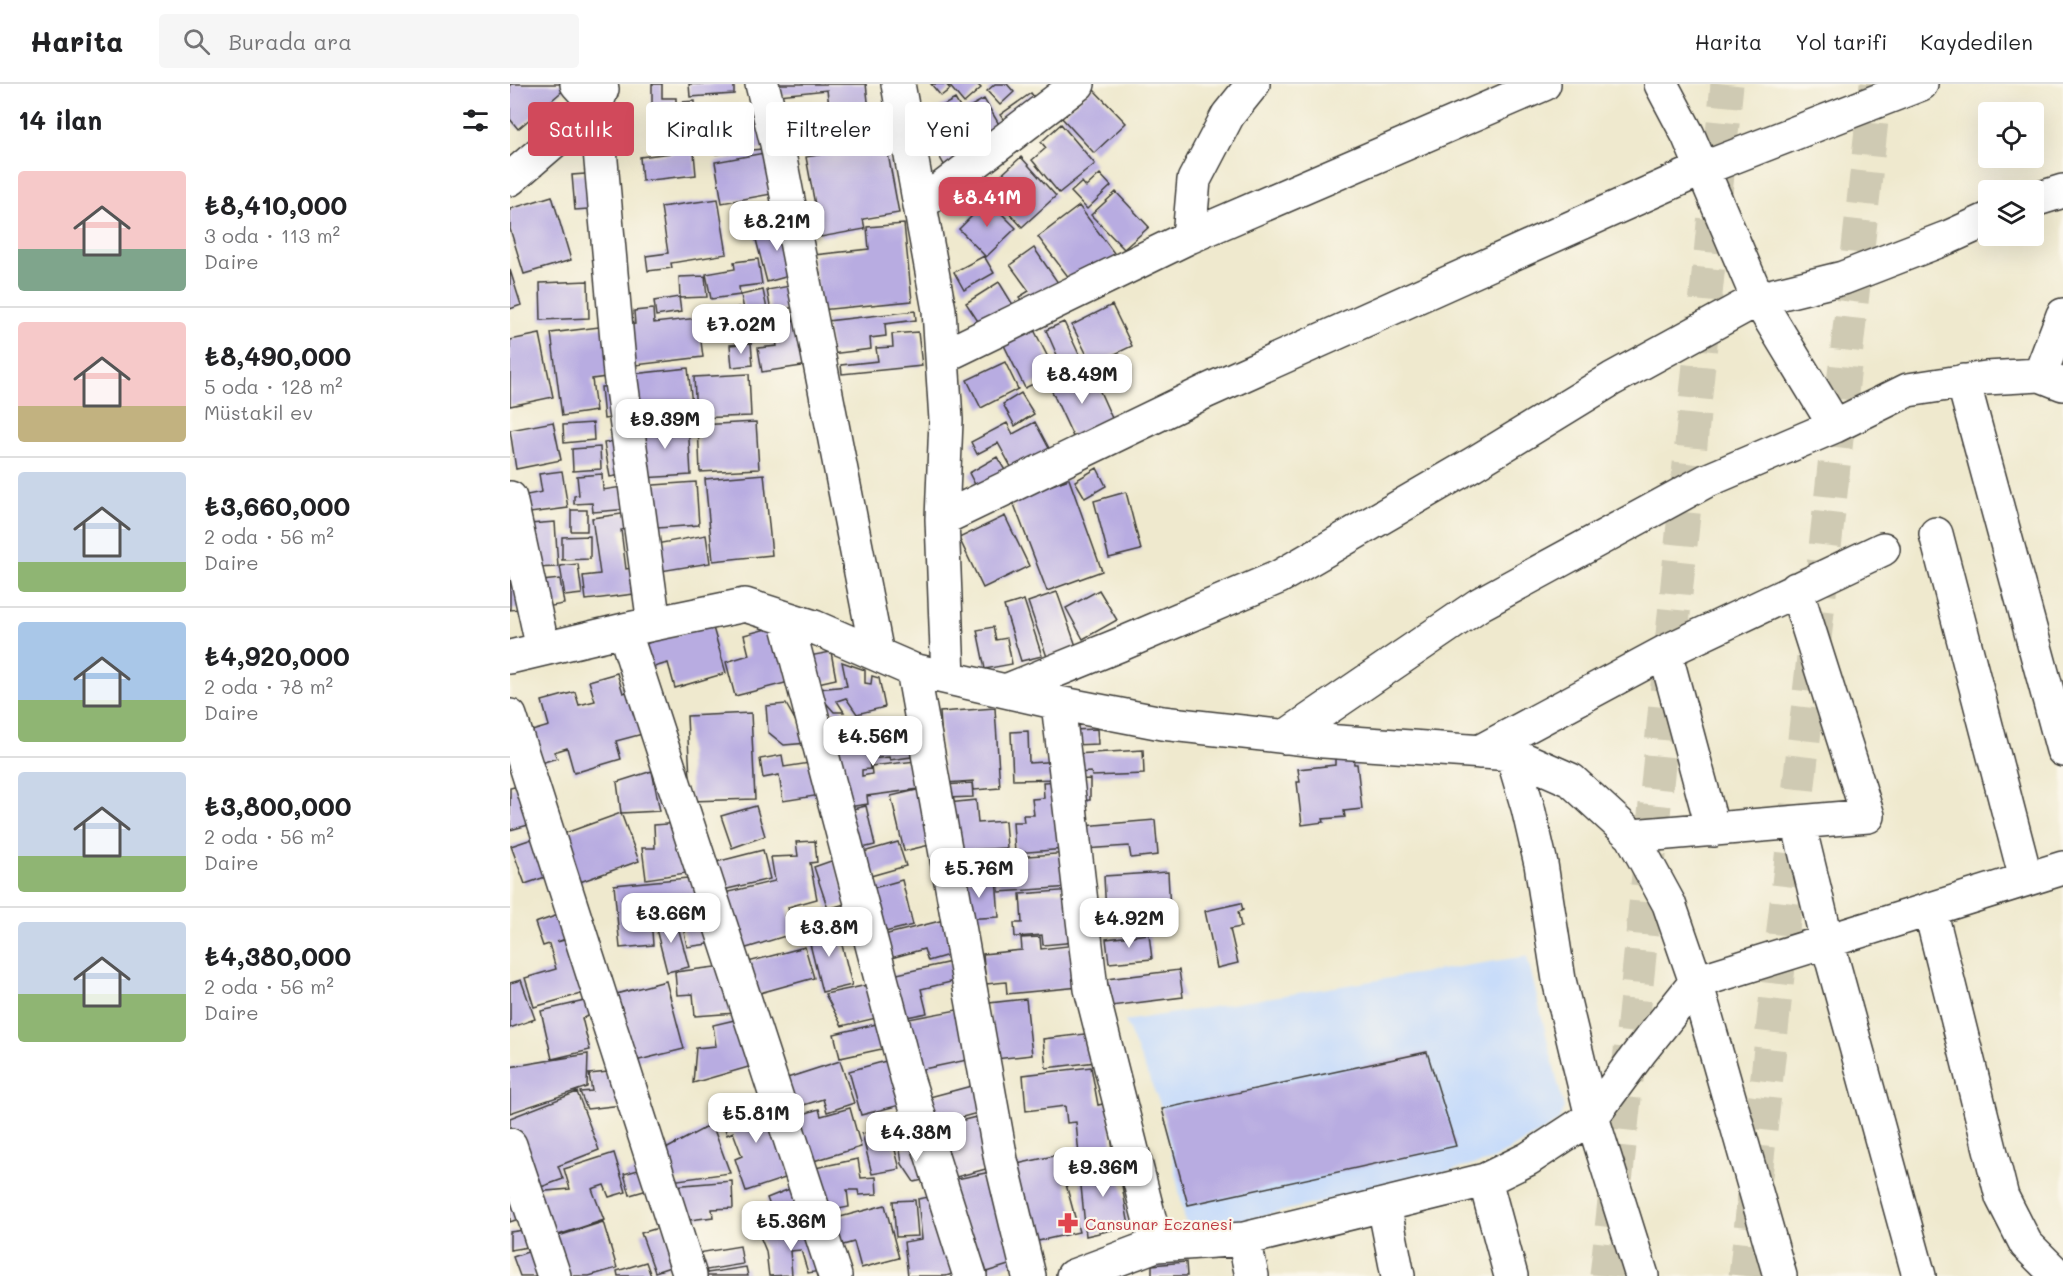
<!DOCTYPE html>
<html lang="tr">
<head>
<meta charset="utf-8">
<style>
	body { margin:0; font-family:Mali,sans-serif; background:#f6f6f6; color:#202124; height:100vh; display:flex; flex-direction:column; font-size:22px; white-space:nowrap }
	* { box-sizing:border-box; margin:0 }
	p { font-size:20px; color:#757577 }
	.icon { flex:none; width:33px; height:33px; fill:none; stroke:currentColor; stroke-width:2; stroke-linecap:round; stroke-linejoin:round }
	.map { position:relative; flex:1; overflow:hidden }
	.details { display:flex; flex-direction:column; background:#fff; width:510px }
	.details>* { flex:none }
	.hud { position:absolute; left:18px; top:18px; width:570px; height:54px; display:flex; gap:12px }
	.fabs { position:absolute; left:1468px; top:18px; display:grid; gap:12px }
	.fabs a { display:grid; place-items:center; width:66px; height:66px; border-radius:6px; background:#fff; box-shadow:0 6px 24px #0002; font-size:30px }
	.price { position:absolute; translate:-50% -51px; padding:0 14px; border-radius:12px; background:#fff; color:#222; font-size:20px; line-height:39px; filter:drop-shadow(0 2px 3px #0008) }
	.price::after { content:''; position:absolute; left:50%; top:36px; width:18px; height:14px; margin-left:-9px; background:inherit; clip-path:polygon(0 0,100% 0,50% 100%) }
	.price.current { background:#d1495b; color:#fff }
	ul { padding:0; list-style:none }
	li { display:flex; align-items:center; gap:18px; height:150px; padding:0 18px }
	li+li { border-top:2px solid #e0e0e0 }
	li span { display:grid; place-items:center; flex:none; width:168px; height:120px; border-radius:6px; color:#555 }
	li>.icon { margin-inline-start:auto }
	span .icon { width:72px; height:72px; fill:#fffc; stroke-width:1 }
	li b { font-size:26px }
	h2 { display:flex; justify-content:space-between; align-items:center; height:72px; padding:0 18px; font-size:26px }
	.tag { padding:0 21px; border-radius:6px; background:#fff; box-shadow:0 6px 24px #0002; font-size:21px; line-height:54px }
	.tag.current { background:#d1495b; color:#fff }
	header { display:flex; align-items:center; gap:36px; box-sizing:border-box; height:84px; padding:0 30px; background:#fff; border-bottom:2px solid #e0e0e0 }
	header strong { font-size:28px }
	nav { display:flex; gap:33px; margin-inline-start:auto; font-size:21px }
	.search { width:420px; height:54px; background:#f6f6f6; display:flex; align-items:center; gap:15px; box-sizing:border-box; padding:0 21px; border-radius:6px; color:#757577; font-size:22px }
	main { display:flex; flex:1; min-height:0 }
	.map>svg:first-child { display:block }
</style>
</head>
<body>
<header>
<strong>Harita</strong>
<div class="search"><svg class="icon" aria-label="search" viewBox="0 0 24 24"><circle cx="10" cy="10" r="6"/><path d="M15 15l6 6"/></svg>Burada ara</div>
<nav><a>Harita</a><a>Yol tarifi</a><a>Kaydedilen</a></nav>
</header>
<main>
<section class="details">
<h2>14 ilan<svg class="icon" aria-label="filters" viewBox="0 0 24 24"><path d="M4 7h16M4 17h16"/><circle cx="9" cy="7" r="2"/><circle cx="15" cy="17" r="2"/></svg></h2>
<ul>
<li><span style="background:linear-gradient(#f6c9c9 65%,#7fa58c 0)"><svg class="icon" aria-label="home" viewBox="0 0 24 24"><path d="M3 11l9-7 9 7M6 9v11h12V9"/></svg></span><div><b>₺8,410,000</b><p>3 oda · 113 m²</p><p>Daire</p></div></li>
<li><span style="background:linear-gradient(#f6c9c9 70%,#c2b280 0)"><svg class="icon" aria-label="home" viewBox="0 0 24 24"><path d="M3 11l9-7 9 7M6 9v11h12V9"/></svg></span><div><b>₺8,490,000</b><p>5 oda · 128 m²</p><p>Müstakil ev</p></div></li>
<li><span style="background:linear-gradient(#c9d6e8 75%,#8fb573 0)"><svg class="icon" aria-label="home" viewBox="0 0 24 24"><path d="M3 11l9-7 9 7M6 9v11h12V9"/></svg></span><div><b>₺3,660,000</b><p>2 oda · 56 m²</p><p>Daire</p></div></li>
<li><span style="background:linear-gradient(#a9c7e8 65%,#8fb573 0)"><svg class="icon" aria-label="home" viewBox="0 0 24 24"><path d="M3 11l9-7 9 7M6 9v11h12V9"/></svg></span><div><b>₺4,920,000</b><p>2 oda · 78 m²</p><p>Daire</p></div></li>
<li><span style="background:linear-gradient(#c9d6e8 70%,#8fb573 0)"><svg class="icon" aria-label="home" viewBox="0 0 24 24"><path d="M3 11l9-7 9 7M6 9v11h12V9"/></svg></span><div><b>₺3,800,000</b><p>2 oda · 56 m²</p><p>Daire</p></div></li>
<li><span style="background:linear-gradient(#c9d6e8 60%,#8fb573 0)"><svg class="icon" aria-label="home" viewBox="0 0 24 24"><path d="M3 11l9-7 9 7M6 9v11h12V9"/></svg></span><div><b>₺4,380,000</b><p>2 oda · 56 m²</p><p>Daire</p></div></li>
</ul>
</section>
<div class="map">
<svg width="1553" height="1192" viewBox="0 0 1553 1192">
	<rect width="100%" height="100%" fill="#fbf7ec"/>
	<filter id="ink" filterUnits="userSpaceOnUse"><feTurbulence type="fractalNoise" baseFrequency=".0167" numOctaves="2"/><feDisplacementMap in="SourceGraphic" scale="12" xChannelSelector="R" yChannelSelector="G"/><feConvolveMatrix kernelMatrix="1 2 1 2 8 2 1 2 1" color-interpolation-filters="sRGB"/></filter>
	<filter id="wash" filterUnits="userSpaceOnUse"><feTurbulence type="fractalNoise" baseFrequency=".008" numOctaves="4" result="noise"/><feDisplacementMap in="SourceGraphic" scale="24" xChannelSelector="R" yChannelSelector="G"/><feGaussianBlur stdDeviation="1.35" result="paint"/><feColorMatrix in="noise" values="0 0 0 0 0 0 0 0 0 0 0 0 0 0 0 0 0 1.4 0 .05"/><feComposite in="paint" operator="in"/></filter>
	<g filter="url(#wash)">
		<rect width="100%" height="100%" fill="#efe9ce"/>
		<path fill="#c8dcf9" d="M1017 872 1054 1024 1048 1038 980 1077 678 1150 652 1025 615 937Z"/>
		<g id="blocks">
			<path fill="#b8ace1" d="M0 0H52L56 4 8 45 0 35Z
				M142 0H152V14H166V25L142 26Z
				M179 0H224V10L180 13Z
				M268 0H356L359 26 320 30 317 6 269 11Z
				M421 0H436L440 5 431 12Z
				M438 0H467L471 4 454 19Z
				M485 0H497L504 8 490 21 477 7Z
				M582 4 616 39 584 69 551 33Z
				M521 9 532 24 501 46 490 31Z
				M445 15 452 27 474 15 496 52 437 86 408 35Z
				M185 17V30H193V39L164 40V31H172V18Z
				M300 26 302 39 325 35 328 48 288 55 283 29Z
				M258 29 262 64 206 70 203 46 227 43 226 33Z
				M551 40 585 80 549 109 522 76 536 64 531 58Z
				M194 48 196 68 184 69 186 91 132 97 130 73 168 68 166 52Z
				M376 59 389 129 353 135 355 145 311 153 296 73Z
				M265 67 272 108 212 119 205 78Z
				M511 73 546 112 512 143 477 104Z
				M89 89 92 124 65 126 62 91Z
				M590 90 601 102 577 125 561 108 572 98 576 103Z
				M606 108 639 143 614 165 581 131Z
				M42 112 61 176 14 190 0 145V125Z
				M208 115 217 170 161 179 162 184 138 187 136 172 158 169 151 123Z
				M478 116 506 144 476 173 449 145Z
				M569 122 607 173 566 203 528 153Z
				M277 139 290 189 257 198 244 148Z
				M394 140 402 217 310 226 304 171 359 165 357 143Z
				M524 164 553 206 520 230 509 213 519 207 500 181Z
				M474 172 484 189 454 206 444 188Z
				M248 175 252 200 229 203 230 211 201 215 196 190 225 185 224 178Z
				M0 186 11 221 0 225Z
				M195 192 197 213 170 214 169 193Z
				M78 197 79 234 31 236 30 199Z
				M489 198 505 224 473 245 456 219Z
				M291 200 295 221 261 228 257 206Z
				M253 206 257 225 235 231 231 211Z
				M169 213 171 228 146 232 144 217Z
				M602 221 622 262 582 281 562 241Z
				M229 223 235 245 210 252 207 240 214 238 211 228Z
				M143 225 144 239 188 234 193 273 117 282 113 242 125 240 124 227Z
				M405 227 406 236 375 240 376 252 360 254 361 265 321 270 317 237Z
				M256 232 259 256 240 258 237 234Z
				M298 234 305 280 252 288 248 264 267 262 263 239Z
				M520 238 546 289 515 304 490 253Z
				M554 238 573 279 554 287 536 246Z
				M97 242 103 292 82 295 86 327 52 332 41 249Z
				M408 248 412 282 332 290 331 281 368 277 366 264 383 263 382 250Z
				M30 250 43 313 0 322V256Z
				M241 259 243 281 222 283 220 261Z
				M495 278 508 305 471 324 457 296Z
				M579 283 605 341 566 359 539 301Z
				M178 284 183 330 128 336 123 290Z
				M239 290 241 332 186 334 184 293Z
				M106 302 109 333 94 335 91 303Z
				M511 309 524 330 505 342 493 320Z
				M43 338 51 376 6 385 0 346Z
				M178 338 181 391 132 394 128 341Z
				M246 338 249 385 190 388 188 341Z
				M525 338 542 370 505 390 488 359 467 370 461 358 497 339 503 350Z
				M83 339 84 356 54 359 53 341Z
				M104 357 118 390 100 393 94 359Z
				M90 363 91 385 63 387 62 365Z
				M487 373 499 393 470 410 459 389Z
				M587 384 596 402 575 414 565 397Z
				M52 387 58 424 20 429 17 411 32 408 29 390Z
				M92 390 93 406 112 403 120 425 83 428 82 419 64 420V412L69 411 67 392Z
				M254 390 262 471 203 477 195 395Z
				M559 395 592 487 537 507 502 415Z
				M186 398 189 441 133 445 130 402Z
				M616 408 631 466 599 474 584 417Z
				M61 426H77V447H61Z
				M119 429 122 444 111 446 116 485 129 483 132 509 76 516 73 492 90 490 82 434Z
				M495 432 519 482 473 504 449 454Z
				M45 438 48 483 22 484 19 440Z
				M196 451 200 479 145 488 140 461Z
				M80 452V475L52 476V453Z
				M68 480 72 510 55 512 50 482Z
				M0 486 18 524 0 526Z
				M50 495 54 520 36 523 32 497Z
				M589 506 607 536 573 555 556 524Z
				M547 508 566 562 537 573 518 518Z
				M514 516 532 572 511 577 494 522Z
				M202 540 216 589 165 604 158 579 137 585 131 561Z
				M264 543 279 598 225 612 216 578 239 571 234 551Z
				M483 543 486 556 497 554 502 580 475 585 467 546Z
				M321 568 326 595 299 601 293 573Z
				M332 578 355 586V599L361 600 362 592 369 594 375 623 347 630 336 614 327 617 334 628H324L316 619 305 623 308 605 337 602Z
				M107 589 113 609 128 605 140 648 106 657 111 675 64 689 57 664 44 668 47 674 31 679 22 647 39 642 32 617 65 608 69 621 85 617 79 597Z
				M276 620 298 659 274 661 258 648 256 622Z
				M485 624 490 704 464 706 463 697 435 699 430 628Z
				M241 629 245 715 181 717 177 632Z
				M587 645 588 660 562 661V646Z
				M398 647 401 673 380 676 379 673 359 675 360 685 352 686V692L362 690 361 682 406 677 409 705 357 712 358 720 331 724 323 656Z
				M518 647 519 679 550 677 551 695 503 696 501 648Z
				M633 666 634 690 582 692 581 688 566 689 565 670Z
				M272 671 274 683 306 678 311 711 273 717 269 691 253 694 250 675Z
				M843 672 844 680H847L852 725 834 727 835 733 813 735 814 738 792 741 787 698H790L788 685 825 681V674Z
				M142 687 150 727 111 729 129 777 67 799 50 751 111 729 107 698Z
				M580 695V716L564 717 563 696Z
				M552 697 556 765 505 769 503 738H514L513 731H524L522 715 534 714 533 698Z
				M462 699 463 713 436 714 435 701Z
				M13 701 22 740 0 746V704Z
				M411 705 424 760 394 767 381 712Z
				M466 716 468 739 495 737 497 764 441 767 438 719Z
				M246 722 255 752 222 764 211 732Z
				M356 722 365 761 344 766 334 727Z
				M645 736 648 771 621 774 619 762 574 765 573 742Z
				M170 739 183 788 136 795 132 764H145L144 741Z
				M25 754 38 792 15 800 1 762Z
				M305 757 307 778 300 779 307 815 278 823 282 850 233 865 214 809 265 797 261 773 288 772 286 758Z
				M388 758 396 782 350 795 343 771Z
				M253 766 260 795 213 806 206 778Z
				M560 769 562 803 489 808 487 774Z
				M324 776 338 819 318 825 304 783Z
				M658 788 660 827 596 831 594 792Z
				M188 793 190 815 140 819 143 861 110 864 104 801Z
				M486 794 489 833 452 835 449 797Z
				M392 796 403 841 371 849 360 805Z
				M563 806 567 858 533 861 532 851 505 853 504 839H512L510 810Z
				M731 819 733 826 728 828 731 843 720 845 728 879 707 884 695 827Z
				M54 829 61 853 47 858 62 854 78 908 24 923 15 894 46 885 39 860 33 862 25 839Z
				M165 832 179 883 157 888 144 837Z
				M201 833 205 859 177 863 173 843 183 844 181 834Z
				M434 836 442 870 418 877 414 865 381 874 374 851Z
				M327 841 342 901 312 908 297 848Z
				M639 850 642 875 599 879 596 855Z
				M530 853 531 865 566 861 570 903 497 910 496 898 476 900 473 870 512 866 511 854Z
				M295 863 304 894 246 910 238 878Z
				M441 878 445 897 411 905 417 929 387 935 378 892Z
				M221 881 226 929 185 932 183 910 167 911 165 888Z
				M669 886 673 913 601 922 597 895Z
				M11 896 25 935 0 944V899Z
				M156 897 174 965 117 979 106 910Z
				M367 899 375 932 332 942 315 910Z
				M516 915 522 971 485 975 479 919Z
				M79 916 82 931 72 934 80 966 42 975 31 927Z
				M452 925 462 975 399 988 388 937Z
				M229 935 242 982 183 999 186 964 206 962 203 941Z
				M375 938 381 963 330 974 324 950Z
				M583 949 586 978 536 984 533 955Z
				M917 968 946 1062 678 1121 652 1025Z
				M78 970 77 1003 0 1029V983Z
				M387 974 398 1019 351 1031 339 987Z
				M330 977 344 1019 317 1028 313 1015 284 1024 274 995Z
				M581 983 588 1021 598 1019 603 1069 569 1072 566 1038 557 1039 555 1022 516 1027 513 991Z
				M108 987 112 1021 77 1025 70 1008 82 1007 79 990Z
				M469 1000 475 1027 419 1042 412 1015Z
				M67 1008 89 1066 48 1082 53 1095 20 1107 0 1055V1034Z
				M254 1013 281 1092 236 1107 225 1075 232 1072 223 1048 217 1051 210 1029Z
				M340 1024 351 1063 300 1078 287 1032 309 1025 311 1032Z
				M474 1031 487 1082 435 1096 422 1044Z
				M202 1040 220 1089 161 1097 154 1066Z
				M379 1043 390 1085 362 1090 352 1050Z
				M413 1059 423 1094 404 1098 392 1080 390 1065Z
				M104 1069 116 1108 99 1113 94 1101 82 1105 94 1136 39 1154 25 1108 60 1105 54 1085Z
				M548 1071 569 1148 519 1159 498 1082Z
				M348 1075 351 1094 366 1093 367 1110 349 1111 348 1106H337L339 1123 318 1127 305 1084Z
				M608 1078 619 1142 576 1152 569 1082Z
				M135 1084 141 1105 120 1111 114 1090Z
				M485 1087 508 1178 470 1190 437 1097Z
				M222 1097 223 1124 202 1125 203 1133 172 1137 162 1102Z
				M287 1102 298 1132 268 1143 257 1114Z
				M0 1108 14 1133 0 1138Z
				M429 1111 452 1187 436 1192H398L394 1158 412 1155 408 1115Z
				M405 1116 408 1152 386 1153 383 1117Z
				M375 1121 389 1174 351 1184 344 1158 326 1163 319 1136Z
				M93 1138 107 1184 79 1192H53L42 1154Z
				M155 1142 169 1180 145 1188 131 1149Z
				M21 1145 24 1162 0 1166V1148Z
				M274 1145 280 1156 304 1148 317 1186 298 1189 291 1166 280 1167 282 1191 259 1192 256 1167 249 1150Z
				M230 1162 233 1180 191 1187 188 1169Z
				M26 1165 35 1192H10L3 1173Z
				M136 1178 141 1192H108L107 1187Z
				M676 1178 677 1192H642V1181Z
				M236 1183 238 1192H191V1190Z"/>
		</g>
	</g>
	<g filter="url(#ink)">
		<use href="#blocks" fill-opacity="0" stroke="#3c3b37" stroke-width="1.5"/>
		<g fill="none" stroke-linecap="round" stroke-linejoin="round">
			<path stroke="#cfcab3" stroke-width="33" stroke-dasharray="33 16" stroke-linecap="butt" d="M1096 1192 1125 921 1217 0
				M1235 1192 1366 0"/>
			<g stroke="#3c3b37" stroke-width="36">
				<path id="minor" d="M67 0 86 21 110 290 144 540
					M252 0 267 60 367 570
					M388 0 429 226 436 336 432 435 438 593
					M1151 0 1178 51 1248 215 1325 342
					M0 95 86 21 92 5
					M1524 116 1553 107
					M410 121 568 0
					M679 153 684 96 718 31 743 0
					M432 273 679 153 1034 0
					M1530 291 1553 231
					M1453 297 1553 666
					M0 414 33 565
					M432 435 697 307 1192 85 1411 0
					M1426 450 1516 795
					M276 534 398 997 460 1192
					M114 546 325 1192
					M1155 568 1203 746
					M0 573 114 546 235 521 304 543 403 586 548 619 652 639 814 657 1002 670 1061 696 1122 752 1159 820 1186 898 1270 1192
					M403 586 491 1076 519 1192
					M498 606 609 561 769 493 963 380 1102 295 1248 215 1333 194 1439 153 1479 135
					M548 619 581 905 646 1161
					M0 632 180 1192
					M775 653 970 520 1196 397 1325 342 1398 306 1476 294 1530 291 1553 300
					M969 668 1155 568 1373 465
					M1002 670 1018 724 1031 780 1049 896 1082 1033 1132 1192
					M1288 738 1317 857 1409 1192
					M1122 752 1358 732 1286 505
					M1420 825 1492 1113 1516 1160 1548 1192
					M0 1061 44 1192
					M975 1096 1001 1192
					M874 1121 888 1192
					M734 1155 742 1192
					M563 1192 646 1161 734 1155 975 1096 1018 1075 1082 1033 1130 968 1186 898 1553 784"/>
			</g>
			<use href="#minor" stroke="#fff" stroke-width="33"/>
		</g>
	</g>
	<defs>
		<g id="pharmacy-bare" transform="scale(1.62)"><path d="M-2-6h4v4h4v4h-4v4h-4v-4h-4v-4h4Z" fill="#e0444e" stroke="#fbf7ec" stroke-width="2.5" paint-order="stroke"/></g>
	</defs>
	<g fill-rule="evenodd">
		<use href="#pharmacy-bare" x="558" y="1139"/>
	</g>
	<g text-anchor="middle" dominant-baseline="central" stroke-width="4.5" stroke-linejoin="round" paint-order="stroke">
		<g font-size="16" fill="#be3a42" stroke="#fbf7ec" text-anchor="start">
			<text x="575" y="1139">Cansunar Eczanesi</text>
		</g>
	</g>
</svg>
<div class="fabs">
<a><svg class="icon" aria-label="locate" viewBox="0 0 24 24"><circle cx="12" cy="12" r="6"/><path d="M12 2v4M12 18v4M2 12h4M18 12h4"/></svg></a>
<a><svg class="icon" aria-label="layers" viewBox="0 0 24 24"><path d="M12 4l9 5-9 5-9-5zM3 14l9 5 9-5"/></svg></a>
</div>
<b class="price current" style="left:477px;top:144px">₺8.41M</b>
<b class="price" style="left:267px;top:168px">₺8.21M</b>
<b class="price" style="left:231px;top:271px">₺7.02M</b>
<b class="price" style="left:572px;top:321px">₺8.49M</b>
<b class="price" style="left:155px;top:366px">₺9.39M</b>
<b class="price" style="left:363px;top:683px">₺4.56M</b>
<b class="price" style="left:469px;top:815px">₺5.76M</b>
<b class="price" style="left:161px;top:860px">₺3.66M</b>
<b class="price" style="left:619px;top:865px">₺4.92M</b>
<b class="price" style="left:319px;top:874px">₺3.8M</b>
<b class="price" style="left:246px;top:1060px">₺5.81M</b>
<b class="price" style="left:406px;top:1079px">₺4.38M</b>
<b class="price" style="left:593px;top:1114px">₺9.36M</b>
<b class="price" style="left:281px;top:1168px">₺5.36M</b>
<div class="hud">
<a class="tag current">Satılık</a>
<a class="tag">Kiralık</a>
<a class="tag">Filtreler</a>
<a class="tag">Yeni</a>
</div>
</div>
</main>
</body>
</html>
